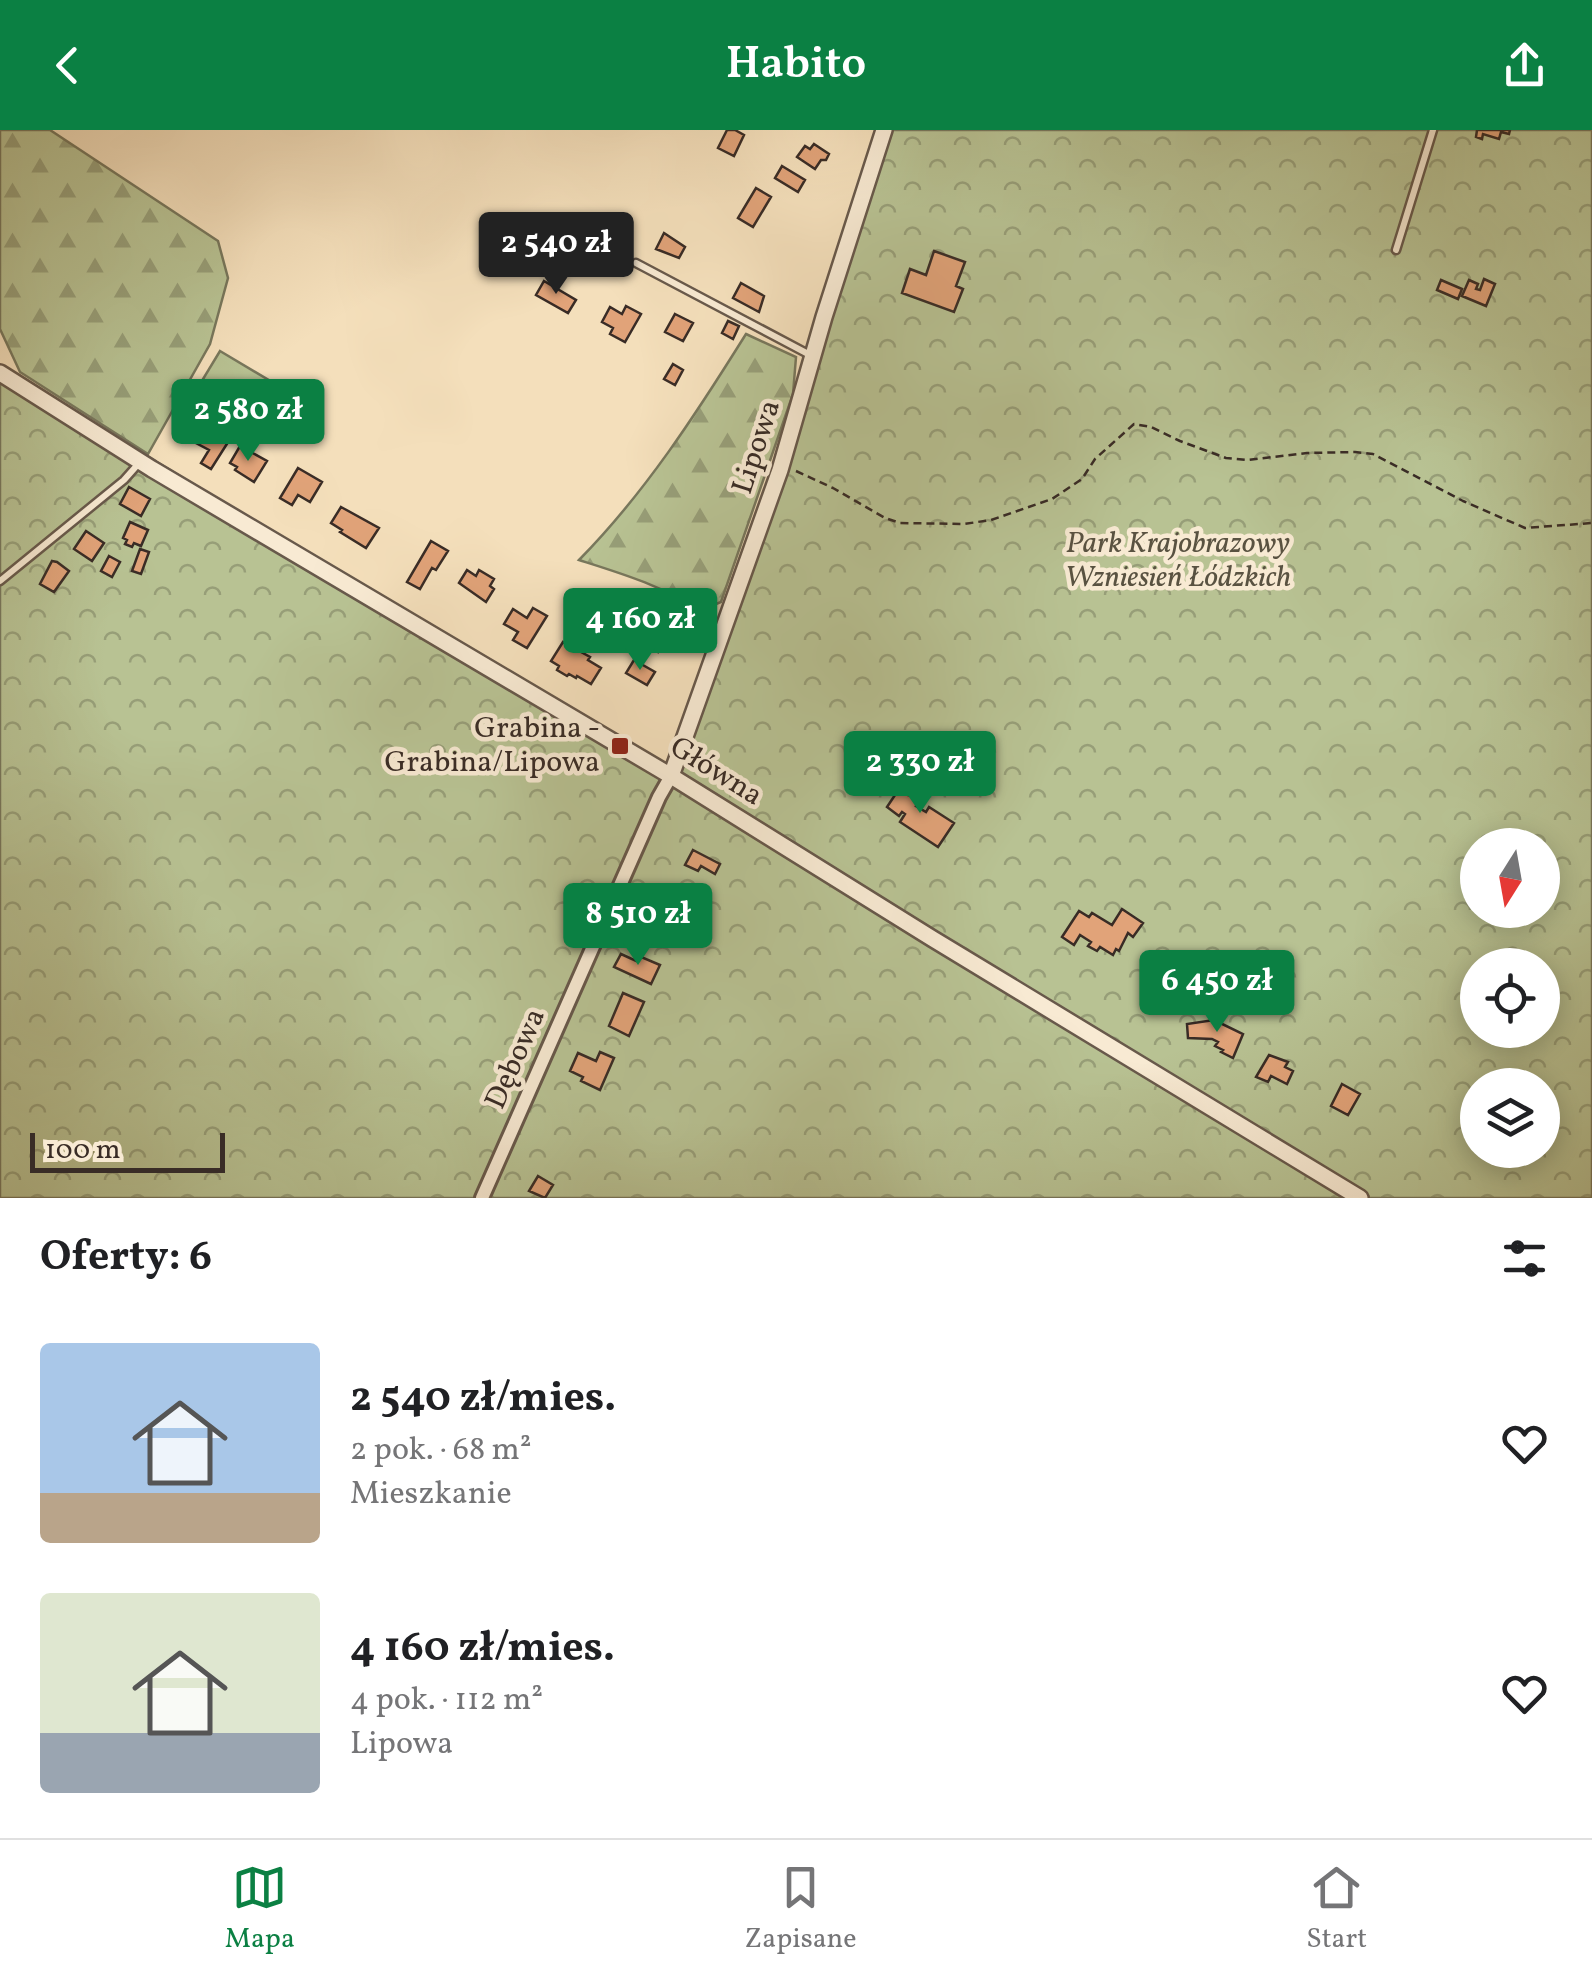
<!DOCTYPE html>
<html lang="pl">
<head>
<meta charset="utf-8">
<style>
	body { margin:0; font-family:Vollkorn,serif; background:#f2f2f2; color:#202124; height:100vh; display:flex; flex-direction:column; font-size:38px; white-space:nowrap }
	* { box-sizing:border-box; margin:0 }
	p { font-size:32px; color:#757577 }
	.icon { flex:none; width:55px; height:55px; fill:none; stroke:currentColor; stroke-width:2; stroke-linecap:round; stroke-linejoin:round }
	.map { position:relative; height:1068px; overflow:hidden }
	.side { display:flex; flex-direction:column; background:#fff; flex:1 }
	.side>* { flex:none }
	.needle { width:65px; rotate:191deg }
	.tools { position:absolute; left:1460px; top:698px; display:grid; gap:20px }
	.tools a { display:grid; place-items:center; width:100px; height:100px; border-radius:50%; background:#fff; box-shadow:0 5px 25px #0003; font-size:50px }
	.scale { position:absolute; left:30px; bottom:25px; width:195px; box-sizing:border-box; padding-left:10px; border:5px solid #392c26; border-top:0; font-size:28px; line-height:35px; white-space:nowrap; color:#392c26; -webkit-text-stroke:8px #f8ead3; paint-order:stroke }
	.price { position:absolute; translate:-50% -85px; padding:0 22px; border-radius:10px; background:#0b8043; color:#fff; font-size:32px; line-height:65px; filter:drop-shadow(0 2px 5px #0008) }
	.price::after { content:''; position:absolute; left:50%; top:60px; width:30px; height:22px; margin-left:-15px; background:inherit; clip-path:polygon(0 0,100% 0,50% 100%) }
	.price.on { background:#222; color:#fff }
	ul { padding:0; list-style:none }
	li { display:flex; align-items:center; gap:30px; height:250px; padding:0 40px }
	li span { display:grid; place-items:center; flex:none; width:280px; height:200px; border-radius:10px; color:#555 }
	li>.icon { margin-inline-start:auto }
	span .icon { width:120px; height:120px; fill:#fffc; stroke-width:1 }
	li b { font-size:42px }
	h2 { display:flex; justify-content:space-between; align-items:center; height:120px; padding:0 40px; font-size:42px }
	header { display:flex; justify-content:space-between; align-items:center; height:130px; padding:0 40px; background:#0b8043; color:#fff; font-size:45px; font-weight:600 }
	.tabs { display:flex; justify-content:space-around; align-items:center; height:140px; border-top:2px solid #e0e0e0; background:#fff; font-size:28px; color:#757577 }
	.tabs a { display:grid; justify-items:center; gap:5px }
	.tabs .on { color:#0b8043 }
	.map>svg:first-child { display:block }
</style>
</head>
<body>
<header><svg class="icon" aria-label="back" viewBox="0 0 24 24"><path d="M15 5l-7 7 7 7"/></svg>Habito<svg class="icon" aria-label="share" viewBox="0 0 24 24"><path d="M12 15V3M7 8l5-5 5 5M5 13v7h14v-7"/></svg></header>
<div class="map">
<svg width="1592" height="1068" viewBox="0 0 1592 1068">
	<defs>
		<pattern id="forest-firs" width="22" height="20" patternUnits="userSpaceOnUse" patternTransform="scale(2.5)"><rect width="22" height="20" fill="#b8c293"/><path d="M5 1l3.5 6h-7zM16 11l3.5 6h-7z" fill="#979e78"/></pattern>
		<pattern id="park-crowns" width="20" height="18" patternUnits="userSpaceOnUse" patternTransform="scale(2.5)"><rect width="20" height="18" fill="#b8c293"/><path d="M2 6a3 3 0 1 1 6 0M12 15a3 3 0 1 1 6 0" fill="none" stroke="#979e78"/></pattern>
	</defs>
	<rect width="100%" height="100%" fill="#f4dfbb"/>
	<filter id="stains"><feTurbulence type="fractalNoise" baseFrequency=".002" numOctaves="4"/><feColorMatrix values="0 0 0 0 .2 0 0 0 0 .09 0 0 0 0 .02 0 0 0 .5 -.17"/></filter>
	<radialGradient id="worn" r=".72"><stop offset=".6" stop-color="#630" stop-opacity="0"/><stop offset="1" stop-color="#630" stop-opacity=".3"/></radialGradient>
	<path fill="url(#forest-firs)" stroke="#78775c" stroke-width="2.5" d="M0 0H50L218 111 228 148 210 214 148 324 20 242 0 199Z
		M746 204 796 227 793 264 721 472 699 481C664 456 620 443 579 430 645 363 696 284 746 204Z"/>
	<path fill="url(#park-crowns)" stroke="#78775c" stroke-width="2.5" fill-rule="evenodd" d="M884 0H1592V1068H0V237L675 646ZM1478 715H1542V780H1478ZM1478 835H1542V900H1478ZM1478 955H1542V1020H1478Z"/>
	<path fill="#b8c293" stroke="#78775c" stroke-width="2.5" d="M220 221 272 252 255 280 203 249Z"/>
	<path fill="#e1a379" stroke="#392c26" stroke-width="2.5" d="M727 0H735L744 5 734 26 718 18Z
		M1477 0H1510L1509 4 1501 2 1499 9 1483 4 1482 9 1476 7Z
		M814 14 829 24 826 30H821L815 39 797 27 805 16 810 19Z
		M782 36 805 50 798 62 775 48Z
		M756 58 771 67 753 97 738 88Z
		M664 103 685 117 679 128 656 119Z
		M934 121 965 132 956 156 963 159 954 182 902 163 910 139 926 145Z
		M1484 149 1495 154 1486 176 1462 166 1469 150 1478 154 1476 159 1480 160Z
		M1441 150 1462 159 1458 169 1437 160Z
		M544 151 576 170 568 183 536 165Z
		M741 153 764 166 759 182 733 168Z
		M626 176 641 184 625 212 610 204 613 198 602 192 610 177 622 184Z
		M675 184 693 193 683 211 665 202Z
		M728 191 739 196 733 209 722 203Z
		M673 234 683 240 675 255 664 249Z
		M210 291 223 299 221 303 230 309 211 339 201 333 209 320 196 313Z
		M240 316 267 331 254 352 235 340 237 337 230 333Z
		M298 338 322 352 310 372 298 365 292 375 280 368Z
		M129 357 150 369 141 386 120 374Z
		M341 377 379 398 366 418 340 402 342 400 331 393Z
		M130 392 148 400 141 416 134 413 132 417 125 414 127 410 123 408Z
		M86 401 104 413 92 431 74 419Z
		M431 411 448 421 436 440 432 438 420 459 407 452Z
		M140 419 149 422 141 444 132 441Z
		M109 426 120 432 112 447 101 441Z
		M52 431 57 432 69 441 54 462 40 454Z
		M467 440 476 446 479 440 494 449 490 456 494 459 486 472 459 453Z
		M533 478 547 486 527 518 513 510 518 502 504 494 513 479 527 488Z
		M652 486 682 503 676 515 665 509 658 522 646 515 653 503 645 499Z
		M563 512 590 527 588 530 601 538 591 554 577 546 576 548 569 544 567 546 557 540 559 536 551 531Z
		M634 530 655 542 647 555 626 543Z
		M916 654 926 661 916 676 926 682 929 677 954 693 938 717 900 692 905 684 902 682 899 686 887 677 899 659 908 665Z
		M693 720 720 734 715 744 701 736 698 741 685 735Z
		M655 757 689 774 684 784 650 767Z
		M1122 779 1143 793 1133 807 1128 803 1119 821 1116 819 1113 825 1100 817 1097 821 1088 816 1091 812 1080 805 1074 815 1062 807 1079 781 1089 787 1092 783 1112 795Z
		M621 824 636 831 639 826 660 835 651 854 614 837Z
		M623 863 644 872 629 906 609 896Z
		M1214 890 1243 904 1233 928 1221 922 1223 920 1215 916 1218 912 1212 909 1188 908 1187 894Z
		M600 922 614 928 600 960 581 951 583 947 570 941 578 923 596 931Z
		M1269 925 1288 932 1285 937 1293 941 1287 954 1271 946 1268 952 1256 947Z
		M1342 954 1360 964 1348 985 1331 976Z
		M538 1046 553 1055 545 1068 529 1061Z"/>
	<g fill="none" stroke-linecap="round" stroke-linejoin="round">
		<g stroke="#68594b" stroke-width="11">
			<path id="service" d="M1396 120 1433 0
				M636 133 812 226
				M0 451 124 350 140 332"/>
		</g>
		<g stroke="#68594b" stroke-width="18">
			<path id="minor" d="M482 1068 659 667 671 646"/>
		</g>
		<g stroke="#68594b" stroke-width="20">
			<path id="tertiary" d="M0 243 152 339 671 646 933 809 1360 1068
				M671 646 780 340 824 187 884 0"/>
		</g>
		<path stroke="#392c26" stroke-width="2.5" stroke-dasharray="8 5" stroke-linecap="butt" d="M796 341 833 358 885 388 900 393 964 394 991 390 1052 369 1082 349 1095 329 1134 294 1151 297 1180 311 1226 328 1248 330 1307 323 1355 322 1373 324 1463 371 1525 398 1592 393"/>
		<use href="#service" stroke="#f8ead3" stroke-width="6"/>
		<use href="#minor" stroke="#f8ead3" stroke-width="12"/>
		<use href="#tertiary" stroke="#f8ead3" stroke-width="15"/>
	</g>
	<rect fill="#8f2418" stroke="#f8ead3" stroke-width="4" x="610" y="606" width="20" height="20" rx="5"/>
	<g text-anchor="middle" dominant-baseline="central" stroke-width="9" stroke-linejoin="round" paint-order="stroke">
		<g font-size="30" fill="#392c26" stroke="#f8ead3">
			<text transform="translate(757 317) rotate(-72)">Lipowa</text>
			<text transform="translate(716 642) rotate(32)">Główna</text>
			<text transform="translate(516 929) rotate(-66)">Dębowa</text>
		</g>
		<g font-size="30" font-style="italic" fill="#595241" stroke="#f8ead3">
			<text x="1178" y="414">Park Krajobrazowy<tspan x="1178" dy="34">Wzniesień Łódzkich</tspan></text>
		</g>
		<g font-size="30" fill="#392c26" stroke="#f8ead3" text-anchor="end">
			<text x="600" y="599">Grabina -<tspan x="600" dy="34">Grabina/Lipowa</tspan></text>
		</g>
	</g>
	<rect width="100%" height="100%" filter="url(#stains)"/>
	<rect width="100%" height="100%" fill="url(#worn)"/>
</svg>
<div class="tools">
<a><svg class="needle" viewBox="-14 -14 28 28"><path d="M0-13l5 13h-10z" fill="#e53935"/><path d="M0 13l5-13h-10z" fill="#757577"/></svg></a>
<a><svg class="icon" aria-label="locate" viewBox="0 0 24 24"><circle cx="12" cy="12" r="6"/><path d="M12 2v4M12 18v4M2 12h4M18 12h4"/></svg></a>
<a><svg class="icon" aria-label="layers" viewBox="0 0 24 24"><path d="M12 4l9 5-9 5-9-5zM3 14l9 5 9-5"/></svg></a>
</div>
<div class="scale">100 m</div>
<b class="price on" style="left:556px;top:167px">2 540 zł</b>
<b class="price" style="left:248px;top:334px">2 580 zł</b>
<b class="price" style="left:640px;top:543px">4 160 zł</b>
<b class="price" style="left:920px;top:686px">2 330 zł</b>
<b class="price" style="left:638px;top:838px">8 510 zł</b>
<b class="price" style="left:1217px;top:905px">6 450 zł</b>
</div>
<section class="side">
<h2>Oferty: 6<svg class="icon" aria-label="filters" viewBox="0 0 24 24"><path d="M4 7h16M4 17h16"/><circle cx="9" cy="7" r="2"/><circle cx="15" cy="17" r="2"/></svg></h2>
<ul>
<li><span style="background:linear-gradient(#a9c7e8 75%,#b9a48a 0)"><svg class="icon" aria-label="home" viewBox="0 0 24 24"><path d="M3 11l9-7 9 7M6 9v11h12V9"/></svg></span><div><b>2 540 zł/mies.</b><p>2 pok. · 68 m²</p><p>Mieszkanie</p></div><svg class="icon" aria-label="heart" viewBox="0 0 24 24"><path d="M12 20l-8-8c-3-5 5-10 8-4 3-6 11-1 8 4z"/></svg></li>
<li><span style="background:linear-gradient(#dfe7d0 70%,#9aa5b1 0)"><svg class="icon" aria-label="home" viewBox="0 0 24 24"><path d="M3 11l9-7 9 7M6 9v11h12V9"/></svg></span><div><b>4 160 zł/mies.</b><p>4 pok. · 112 m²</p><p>Lipowa</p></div><svg class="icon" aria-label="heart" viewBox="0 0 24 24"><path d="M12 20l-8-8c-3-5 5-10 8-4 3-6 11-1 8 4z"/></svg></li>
</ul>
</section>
<nav class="tabs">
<a class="on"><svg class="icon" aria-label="map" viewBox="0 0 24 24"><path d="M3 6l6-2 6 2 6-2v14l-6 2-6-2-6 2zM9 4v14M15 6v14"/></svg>Mapa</a>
<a><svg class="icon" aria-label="saved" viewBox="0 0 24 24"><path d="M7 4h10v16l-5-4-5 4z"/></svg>Zapisane</a>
<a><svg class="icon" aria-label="home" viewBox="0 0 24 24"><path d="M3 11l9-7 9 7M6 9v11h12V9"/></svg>Start</a>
</nav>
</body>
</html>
